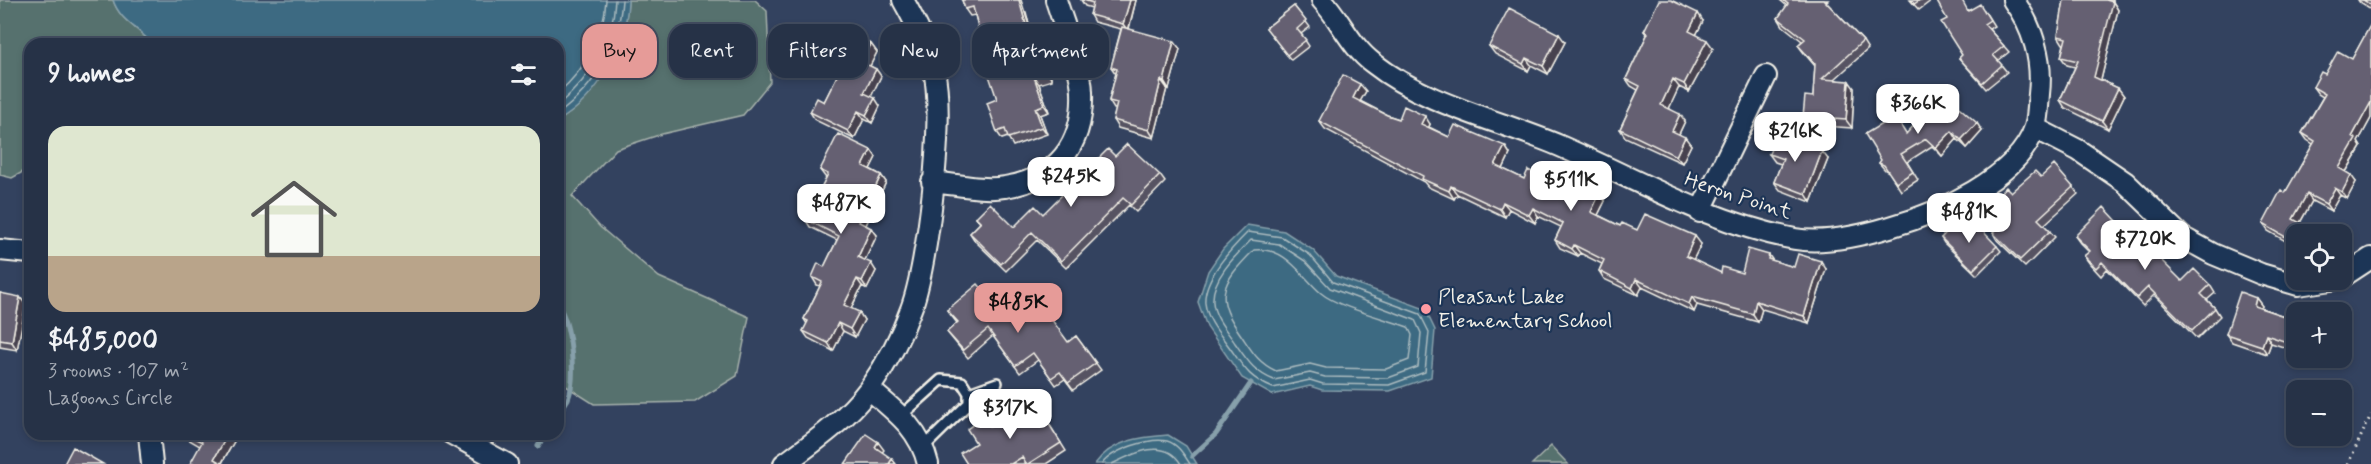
<!DOCTYPE html>
<html lang="en">
<head>
<meta charset="utf-8">
<style>
	body { margin:0; font-family:Mynerve,sans-serif; background:#2e3a4e; color:#f1f3f6; height:100vh; display:flex; flex-direction:column; font-size:22px; white-space:nowrap }
	* { box-sizing:border-box; margin:0 }
	p { font-size:20px; color:#a4aab4 }
	.icon { flex:none; width:33px; height:33px; fill:none; stroke:currentColor; stroke-width:2; stroke-linecap:round; stroke-linejoin:round }
	.map { position:relative; flex:1; overflow:hidden }
	.drawer { position:absolute; left:24px; top:38px; width:540px; height:402px; display:flex; flex-direction:column; background:#263247; border-radius:18px; box-shadow:0 3px 9px #0003,0 0 0 2px #424d60 }
	.drawer>* { flex:none }
	.banner { position:absolute; left:582px; top:24px; width:570px; height:54px; display:flex; gap:12px }
	.fabs { position:absolute; left:2286px; top:224px; display:grid; gap:12px }
	.fabs a { display:grid; place-items:center; width:66px; height:66px; border-radius:12px; background:#263247; box-shadow:0 3px 9px #0003,0 0 0 2px #424d60; font-size:30px }
	.price { position:absolute; translate:-50% -51px; padding:0 14px; border-radius:12px; background:#fff; color:#222; font-size:20px; line-height:39px; filter:drop-shadow(0 2px 3px #0008) }
	.price::after { content:''; position:absolute; left:50%; top:36px; width:18px; height:14px; margin-left:-9px; background:inherit; clip-path:polygon(0 0,100% 0,50% 100%) }
	.price.selected { background:#e69b98; color:#111 }
	ul { padding:0; list-style:none }
	li { display:grid; align-content:center; gap:12px; height:318px; padding:0 24px }
	li span { display:grid; place-items:center; height:186px; border-radius:18px; color:#555 }
	li>.icon { margin-inline-start:auto }
	span .icon { width:108px; height:108px; fill:#fffc; stroke-width:1 }
	li b { font-size:26px }
	h2 { display:flex; justify-content:space-between; align-items:center; height:72px; padding:0 24px; font-size:26px }
	.tag { padding:0 21px; border-radius:18px; background:#263247; box-shadow:0 3px 9px #0003,0 0 0 2px #424d60; font-size:21px; line-height:54px }
	.tag.selected { background:#e69b98; color:#111 }
	.map>svg:first-child { display:block }
</style>
</head>
<body>
<div class="map">
<svg width="2371" height="464" viewBox="0 0 2371 464">
	<rect width="100%" height="100%" fill="#33425f"/>
	<filter id="ink" filterUnits="userSpaceOnUse"><feTurbulence type="fractalNoise" baseFrequency=".0167" numOctaves="2"/><feDisplacementMap in="SourceGraphic" scale="12" xChannelSelector="R" yChannelSelector="G"/><feConvolveMatrix kernelMatrix="1 2 1 2 8 2 1 2 1" color-interpolation-filters="sRGB"/></filter>
	<g filter="url(#ink)">
		<path fill="#57716e" stroke="#a6b1ab" stroke-width="1.5" d="M0 0H113C120 21 138 27 151 43L30 44V168L12 178 0 175Z
			M628 0H755L767 11 770 82 743 115 662 134 616 149 572 196 600 227 659 277 749 317 737 376 695 402 594 404 558 381V121C599 97 626 46 628 0Z
			M1551 446 1568 464H1532Z"/>
		<path fill="#3e6a82" stroke="#87a0ab" stroke-width="1.5" d="M113 0H628V2C626 47 598 98 558 121V44L151 43C138 27 120 21 113 0Z
			M1247 225 1284 231 1313 250 1336 276 1425 309 1435 330 1431 377 1390 391 1322 390 1310 386 1272 395 1242 378 1207 327 1198 302 1208 271 1223 249Z
			M1168 435 1186 446 1197 464H1095C1112 440 1141 437 1168 435Z"/>
		<g fill="none" stroke-linecap="round" stroke-linejoin="round">
			<path stroke="#abbbbf" stroke-width="1.5" d="M558 93C585 70 604 36 606 0
				M558 105C590 78 613 43 615 0
				M558 114C595 87 619 46 622 0
				M1248 232 1282 237 1310 255 1333 282 1420 314 1429 332 1425 372 1389 385 1323 384 1310 380 1273 388C1249 378 1244 368 1230 348 1220 334 1207 320 1205 303 1203 278 1232 248 1248 232Z
				M1251 240 1279 244 1305 261 1330 288 1415 320 1421 333 1418 367 1388 378 1325 377 1310 373 1274 380C1254 372 1247 360 1235 343 1227 331 1214 317 1213 302 1211 279 1236 255 1251 240Z
				M1254 250C1286 246 1301 276 1321 293 1337 307 1387 319 1408 327L1412 335 1409 360 1386 369 1326 368 1310 364 1276 371C1259 363 1253 353 1243 338 1214 297 1219 285 1254 250Z
				M1102 464C1112 450 1150 437 1167 441 1178 444 1184 455 1190 464
				M1112 464C1134 453 1165 437 1181 464"/>
			<path stroke="#87a0ab" stroke-width="5" d="M558 305C571 324 577 377 568 399 565 404 561 410 558 415
				M538 446 546 434
				M1192 456 1216 434 1251 383"/>
			<g stroke="#f4f1e8" stroke-width="14">
				<path id="service" d="M969 393 997 383
					M901 416 941 380 962 382 969 393V403L924 447"/>
			</g>
			<g stroke="#f4f1e8" stroke-width="24">
				<path id="minor" d="M1322 0C1340 19 1351 47 1373 63 1426 105 1499 120 1560 146 1638 180 1711 223 1795 239 1823 244 1863 235 1890 227 1936 214 2019 178 2035 127 2038 117 2038 104 2039 94 2043 60 2033 27 2013 0
					M2035 128 2078 150 2125 182 2182 237 2213 254 2261 274 2298 285 2338 279
					M932 182C955 184 983 191 1005 187 1057 179 1084 145 1082 92 1082 70 1063 23 1056 0
					M1700 212 1766 76
					M0 250 30 253
					M2342 277 2371 258
					M869 389C895 411 920 429 928 464
					M149 434 152 464
					M452 434 507 464
					M784 464C814 442 846 420 869 389 886 365 901 337 911 309 928 265 945 116 934 71 927 45 916 23 903 0"/>
			</g>
			<path stroke="#f4f1e8" stroke-width="3" stroke-dasharray="1.5 4.5" stroke-linecap="butt" d="M2348 464 2371 415"/>
			<use href="#service" stroke="#1d3557" stroke-width="9"/>
			<use href="#minor" stroke="#1d3557" stroke-width="20"/>
		</g>
		<path fill="#575362" stroke="#f4f1e8" stroke-width="1.5" d="M962 0 1026 12 1031 32 1020 35 1026 59 1041 54 1046 61 1052 80 1039 84 1049 112 1040 115 1047 134 1013 146 1008 137 1002 139 997 132V99L975 15 970 16 965 9Z
			M1081 0H1136L1129 29 1180 49 1169 89 1167 88 1154 138 1118 128 1113 120 1116 109H1114L1109 101 1116 74 1111 67 1121 29 1094 22 1090 15 1092 8 1085 6Z
			M1780 0H1828L1826 2 1863 41 1868 49 1835 79 1854 88 1852 128 1808 125 1803 117 1813 97 1815 66 1804 53 1798 45 1802 41 1783 26 1778 18 1787 6Z
			M1910 0H1932L1919 10Z
			M2064 0H2113V2L2118 10 2101 80 2118 88 2124 96 2108 129 2065 108 2060 100 2075 67 2067 65 2061 57 2064 44H2063L2058 36Z
			M2358 0H2371V10L2360 3Z
			M1294 6 1310 27 1301 34 1309 46 1291 60 1266 28Z
			M1969 10H1984L1994 26 1989 29 2009 52 1998 61 2007 72 1986 89 1959 58 1962 55 1947 19Z
			M1703 21 1696 35 1713 48 1689 92 1679 87 1669 108 1685 121 1679 134 1691 145 1682 163 1625 137 1620 129 1638 90 1631 86 1626 79 1647 35 1644 31Z
			M2371 24V118L2358 142 2361 147 2346 172 2356 182 2347 199 2340 195 2331 211 2312 201 2300 223 2309 228 2313 234H2296V247L2268 231 2263 224 2285 193 2313 144 2307 140 2302 133 2323 97 2318 94 2313 87 2325 74 2352 59Z
			M1565 42 1548 74 1531 65 1528 71 1495 54 1489 46Z
			M871 44 877 52 870 66 876 69 881 76 871 96 880 106 872 123 864 119 854 139 815 120 810 112 824 102 837 76 822 69 817 62Z
			M1366 91 1360 101 1387 115 1399 119 1430 124 1429 127 1449 137 1505 146 1510 154 1503 169 1524 179 1545 178 1605 201 1598 215 1620 226 1701 244 1693 260 1721 273H1742L1769 255 1773 261 1794 267 1826 269 1809 323 1762 309 1758 322 1697 305 1694 312 1642 287 1638 295 1604 279 1599 271 1602 264 1580 253 1578 256 1560 248 1555 240 1561 227 1538 216 1535 223 1509 209 1505 217 1457 194 1454 199 1428 187 1424 182 1325 129 1319 121Z
			M1982 131 1967 148 1957 139 1942 156 1932 146 1907 162 1918 180 1901 191 1889 172 1885 170 1879 163 1906 133Z
			M871 150 876 157 870 169 881 175 886 182 866 225 871 228 877 235 865 260 876 271 867 289 862 286 851 309 859 312 864 320 855 337 843 331 833 351 808 338 803 331 807 324 804 319 820 286 817 285 812 277 824 267 837 240 810 227 805 219 826 178 820 170Z
			M1769 154 1828 159 1811 202 1780 190 1774 182 1781 164 1775 162Z
			M1115 156 1160 175 1165 182 1136 212 1129 205 1066 268 1037 240 1006 271 975 241 970 233 980 223 976 217 1014 227 1043 214Z
			M2073 187 2078 194 2044 225 2055 237 2025 267 1997 240 1993 233 2007 218 1997 208 1992 201 2011 192Z
			M2117 221 2123 228 2118 232 2133 247 2182 281 2210 285 2215 293 2207 300 2215 308 2220 316 2197 339 2154 295 2143 306 2107 269 2101 276 2090 264 2084 256 2089 252 2080 243 2075 236Z
			M1965 231 1997 246 2001 251 1977 275 1944 243 1941 238Z
			M0 293 26 305 17 350 0 347Z
			M988 295 1019 321 1068 342 1076 336 1101 370 1073 390 1065 379 1056 385 1038 360 1020 373 993 336 968 358 947 332 957 323 947 310Z
			M2256 298 2262 306 2261 308 2284 316 2296 312V351L2271 343 2267 354 2232 342 2226 334Z
			M1042 413 1066 451 1046 464H967L976 443 990 425 1027 422Z
			M179 434H244L240 440 236 438 222 463 200 446 181 435Z"/>
		<path fill="#474350" stroke="#f4f1e8" stroke-width="1.5" d="M1019 0H1021L1031 32 1026 25Z
			M1130 0H1136L1128 31 1123 24Z
			M2106 0H2113V2L2118 10 2100 84 2094 77Z
			M1698 13 1703 21 1694 39 1689 31Z
			M1015 28 1020 35 1028 67 1023 60Z
			M1559 34 1565 42 1548 74 1543 66Z
			M1707 40 1713 48 1689 92 1684 84Z
			M1174 41 1180 49 1169 89 1164 81Z
			M871 44 877 52 868 70 862 62Z
			M1041 54 1046 61 1052 80 1047 72Z
			M1526 58 1531 65 1528 71 1523 64Z
			M876 69 881 76 869 101 864 93Z
			M1034 77 1039 84 1049 112 1044 105Z
			M1673 79 1679 87 1667 113 1661 105Z
			M1161 80 1167 88 1154 138 1149 130Z
			M1849 81 1854 88 1852 128 1846 120Z
			M1360 84 1366 91 1358 105 1353 98Z
			M2118 88 2124 96 2108 129 2102 121Z
			M875 98 880 106 872 123 866 115Z
			M2371 102V118L2358 142 2361 147 2344 175 2339 168 2352 137Z
			M1035 108 1040 115 1047 134 1042 127Z
			M858 111 864 119 854 139 848 131Z
			M1680 114 1685 121 1677 138 1672 131Z
			M1425 116 1430 124 1427 132 1421 124Z
			M1977 123 1982 131 1967 148 1961 140Z
			M1952 131 1957 139 1942 156 1936 148Z
			M1685 137 1691 145 1682 163 1676 156Z
			M1505 146 1510 154 1501 173 1495 165Z
			M871 150 876 157 868 173 863 166Z
			M1822 151 1828 159 1811 202 1806 194Z
			M881 175 886 182 864 229 859 222Z
			M2351 175 2356 182 2347 199 2342 192Z
			M1451 186 1457 194 1454 199 1449 191Z
			M2335 188 2340 195 2331 211 2326 204Z
			M1600 193 1605 201 1596 219 1591 212Z
			M2307 194 2312 201 2298 226 2293 219Z
			M1503 202 1509 209 1505 217 1500 209Z
			M1533 208 1538 216 1535 223 1529 215Z
			M871 228 877 235 863 264 858 257Z
			M2309 228 2313 234H2306Z
			M1695 236 1701 244 1691 264 1686 256Z
			M1574 245 1580 253 1578 256 1572 249Z
			M1821 261 1826 269 1809 323 1804 316Z
			M871 263 876 271 867 289 862 281Z
			M857 279 862 286 849 312 844 305Z
			M1636 279 1642 287 1638 295 1632 288Z
			M20 297 26 305 17 350 12 342Z
			M1692 297 1697 305 1694 312 1689 304Z
			M2256 298 2262 306 2259 313 2254 306Z
			M1756 301 1762 309 1758 322 1753 314Z
			M859 312 864 320 855 337 850 329Z
			M838 323 843 331 833 351 828 343Z
			M2266 335 2271 343 2267 354 2262 346Z
			M228 434H232L236 438 221 464 214 459Z
			M235 434H244L240 440Z
			M878 442 884 450 880 455 875 447Z
			M892 459 896 464H889Z"/>
		<path fill="#656072" stroke="#f4f1e8" stroke-width="1.5" d="M962 0H1019L1026 25 1015 28 1023 60 1041 54 1047 72 1034 77 1044 105 1035 108 1042 127 1008 138 1005 129 997 132 987 103 997 99 983 58 986 57 973 7 965 9Z
			M1083 0H1130L1123 24 1090 15 1093 3Z
			M1659 0H1671L1698 13 1689 31 1707 40 1684 84 1673 79 1661 105 1680 114 1672 131 1685 137 1676 156 1620 129 1640 86 1626 79 1648 33 1644 31Z
			M1783 0H1824L1863 41 1822 79 1849 81 1846 120 1803 117 1805 96 1813 97 1815 64 1798 45 1805 39 1778 18 1788 4Z
			M1911 0H1920L1914 4Z
			M1936 0H1962L1968 11 1980 4 1990 20 1984 24 2004 46 1993 55 2002 65 1982 83 1959 58 1962 55 1941 22 1947 19Z
			M2064 0H2106L2113 2 2094 77 2118 88 2102 121 2060 100 2078 61 2061 57 2066 38 2058 36Z
			M2363 0H2371V5Z
			M1294 6 1306 21 1297 29 1306 40 1287 55 1266 28Z
			M1509 8 1559 34 1543 66 1526 58 1523 64 1489 46Z
			M2371 24V102L2352 137 2356 139 2339 168 2351 175 2342 192 2335 188 2326 204 2307 194 2293 219 2309 228 2306 234H2296V243L2263 224 2281 190 2285 193 2315 141 2302 133 2325 94 2313 87 2321 72 2325 74 2338 51 2352 59Z
			M835 26 871 44 862 62 876 69 864 93 875 98 866 115 858 111 848 131 810 112 817 98 824 102 839 72 817 62Z
			M1122 27 1174 41 1164 81 1161 80 1149 130 1113 120 1117 103 1109 101 1117 69 1111 67Z
			M1343 75 1360 84 1353 98 1387 115 1399 119 1404 106 1425 116 1421 124 1449 137 1455 125 1505 146 1495 165 1524 179 1528 170 1545 178 1550 169 1600 193 1591 212 1620 226 1622 223 1637 230 1645 214 1695 236 1686 256 1721 273 1722 267 1742 273 1748 249 1769 255 1768 259 1794 267 1798 254 1821 261 1804 316 1756 301 1753 314 1692 297 1689 304 1636 279 1632 288 1599 271 1604 260 1574 245 1572 249 1555 240 1563 223 1533 208 1529 215 1503 202 1500 209 1451 186 1449 191 1422 179 1423 176 1319 121Z
			M1943 93 1977 123 1961 140 1952 131 1936 148 1926 139 1901 154 1913 172 1896 183 1884 165 1879 163 1881 160 1865 134 1895 116 1906 134Z
			M1777 133 1822 151 1806 194 1774 182 1783 159 1769 154Z
			M838 134 871 150 863 166 881 175 859 222 871 228 858 257 871 263 862 281 857 279 844 305 859 312 850 329 838 323 828 343 803 331 808 321 804 319 822 282 812 277 818 263 824 267 839 236 805 219 828 174 820 170Z
			M1127 144 1160 175 1131 205 1123 198 1061 261 1032 232 1001 264 970 233 981 222 976 217 990 203 1014 227 1035 206 1043 214 1108 149 1115 156Z
			M2054 165 2073 187 2038 219 2050 231 2020 260 1993 233 2008 217 1992 201 2006 187 2011 192 2035 171 2041 177Z
			M2104 207 2117 221 2112 226 2133 247 2137 244 2151 260 2156 255 2182 281 2194 269 2210 285 2201 294 2215 308 2192 331 2148 287 2137 298 2102 262 2096 268 2084 256 2090 251 2075 236Z
			M1956 222 1965 231 1974 222 1997 246 1973 270 1941 238Z
			M978 284 988 295 993 290 1019 321 1041 305 1068 342 1076 336 1096 363 1068 383 1060 372 1051 378 1033 353 1015 366 988 329 963 350 947 332 958 322 947 310Z
			M2240 292 2256 298 2254 306 2284 316 2287 307 2302 312H2296V345L2266 335 2262 346 2226 334Z
			M0 293 20 297 12 342 0 340Z
			M2306 303 2327 310 2326 312H2303Z
			M1017 408 1026 422 1042 413 1061 443 1028 464H1026L1022 457 1011 464H967L960 453 976 443 967 429 984 417 990 426Z
			M186 434H228L214 459 223 464H190L202 442Z
			M866 434 878 442 875 447 892 459 889 464H845Z
			M73 447 103 464H64Z"/>
	</g>
	<circle fill="#ff9aa2" stroke="#1d3557" stroke-width="2" cx="1426" cy="309" r="6"/>
	<g text-anchor="middle" dominant-baseline="central" stroke-width="4.5" stroke-linejoin="round" paint-order="stroke">
		<g font-size="21" fill="#f4f1e8" stroke="#1d3557">
			<text transform="translate(1738 196) rotate(18)">Heron Point</text>
		</g>
		<g font-size="21" fill="#f4f1e8" stroke="#1d3557" text-anchor="start">
			<text x="1438" y="297">Pleasant Lake<tspan x="1438" dy="24">Elementary School</tspan></text>
		</g>
	</g>
</svg>
<div class="fabs">
<a><svg class="icon" aria-label="locate" viewBox="0 0 24 24"><circle cx="12" cy="12" r="6"/><path d="M12 2v4M12 18v4M2 12h4M18 12h4"/></svg></a>
<a>+</a>
<a>−</a>
</div>
<b class="price" style="left:1918px;top:135px">$366K</b>
<b class="price" style="left:1795px;top:163px">$216K</b>
<b class="price" style="left:1071px;top:208px">$245K</b>
<b class="price" style="left:1571px;top:212px">$511K</b>
<b class="price" style="left:841px;top:235px">$487K</b>
<b class="price" style="left:1969px;top:244px">$481K</b>
<b class="price" style="left:2145px;top:271px">$720K</b>
<b class="price selected" style="left:1018px;top:334px">$485K</b>
<b class="price" style="left:1010px;top:440px">$317K</b>
<div class="banner">
<a class="tag selected">Buy</a>
<a class="tag">Rent</a>
<a class="tag">Filters</a>
<a class="tag">New</a>
<a class="tag">Apartment</a>
</div>
<section class="drawer">
<h2>9 homes<svg class="icon" aria-label="filters" viewBox="0 0 24 24"><path d="M4 7h16M4 17h16"/><circle cx="9" cy="7" r="2"/><circle cx="15" cy="17" r="2"/></svg></h2>
<ul>
<li><span style="background:linear-gradient(#dfe7d0 70%,#b9a48a 0)"><svg class="icon" aria-label="home" viewBox="0 0 24 24"><path d="M3 11l9-7 9 7M6 9v11h12V9"/></svg></span><div><b>$485,000</b><p>3 rooms · 107 m²</p><p>Lagoons Circle</p></div></li>
</ul>
</section>
</div>
</body>
</html>
